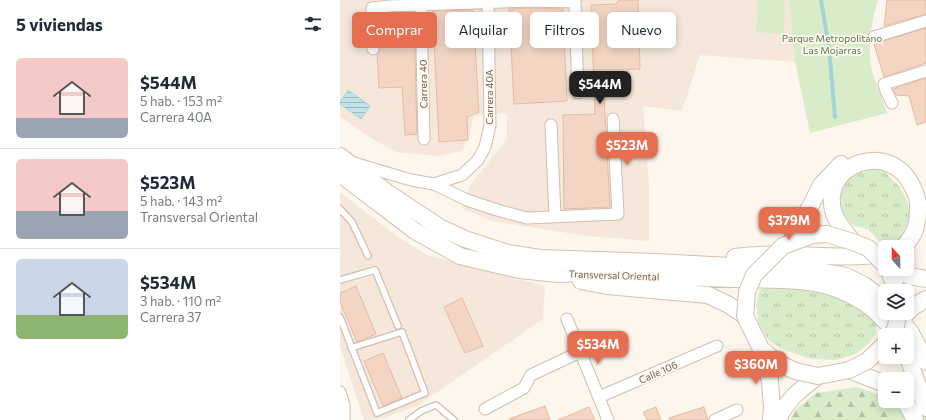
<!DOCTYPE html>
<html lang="es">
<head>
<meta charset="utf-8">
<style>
	body { margin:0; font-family:Commissioner,sans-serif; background:#f2f2f3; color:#1f2937; height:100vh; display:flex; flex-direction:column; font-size:15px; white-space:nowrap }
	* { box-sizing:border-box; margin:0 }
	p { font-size:13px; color:#747a83 }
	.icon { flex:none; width:22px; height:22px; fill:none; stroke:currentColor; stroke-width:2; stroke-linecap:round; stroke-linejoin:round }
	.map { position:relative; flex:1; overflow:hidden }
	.panel { display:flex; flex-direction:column; background:#fff; width:340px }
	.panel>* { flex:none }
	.hud { position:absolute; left:12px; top:12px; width:380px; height:36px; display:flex; gap:8px }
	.needle { width:26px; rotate:339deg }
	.controls { position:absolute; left:538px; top:240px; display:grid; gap:8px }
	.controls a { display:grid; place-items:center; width:36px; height:36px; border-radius:6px; background:#fff; box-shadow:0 2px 10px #0003; font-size:20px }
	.price { position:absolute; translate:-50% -34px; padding:0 9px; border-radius:8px; background:#e76f51; color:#fff; font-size:13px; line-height:26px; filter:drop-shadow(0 1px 2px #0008) }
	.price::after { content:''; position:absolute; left:50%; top:24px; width:12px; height:9px; margin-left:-6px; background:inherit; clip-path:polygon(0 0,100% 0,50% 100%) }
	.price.active { background:#222; color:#fff }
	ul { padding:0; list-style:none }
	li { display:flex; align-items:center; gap:12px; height:100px; padding:0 16px }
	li+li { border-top:1px solid #e0e1e3 }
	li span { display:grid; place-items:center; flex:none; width:112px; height:80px; border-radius:6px; color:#555 }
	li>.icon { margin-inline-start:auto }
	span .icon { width:48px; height:48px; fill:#fffc; stroke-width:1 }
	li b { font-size:17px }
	h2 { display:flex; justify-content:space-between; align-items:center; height:48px; padding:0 16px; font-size:17px }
	.tag { padding:0 14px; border-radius:6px; background:#fff; box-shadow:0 2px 10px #0003; font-size:14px; line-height:36px }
	.tag.active { background:#e76f51; color:#fff }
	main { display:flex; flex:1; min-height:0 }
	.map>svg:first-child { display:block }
</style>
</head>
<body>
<main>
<section class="panel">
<h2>5 viviendas<svg class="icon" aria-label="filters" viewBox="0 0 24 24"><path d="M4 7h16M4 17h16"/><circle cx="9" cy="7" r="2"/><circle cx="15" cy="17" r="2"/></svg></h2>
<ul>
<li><span style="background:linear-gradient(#f6c9c9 75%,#9aa5b1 0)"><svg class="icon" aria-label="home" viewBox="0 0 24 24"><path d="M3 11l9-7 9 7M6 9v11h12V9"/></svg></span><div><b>$544M</b><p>5 hab. · 153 m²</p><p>Carrera 40A</p></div></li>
<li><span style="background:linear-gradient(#f6c9c9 65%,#9aa5b1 0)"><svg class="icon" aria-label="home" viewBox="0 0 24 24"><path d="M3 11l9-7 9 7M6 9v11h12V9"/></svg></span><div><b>$523M</b><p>5 hab. · 143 m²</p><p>Transversal Oriental</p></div></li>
<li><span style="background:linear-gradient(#c9d6e8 70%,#8fb573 0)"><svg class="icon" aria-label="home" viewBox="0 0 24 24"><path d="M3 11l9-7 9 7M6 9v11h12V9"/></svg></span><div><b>$534M</b><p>3 hab. · 110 m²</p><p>Carrera 37</p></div></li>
</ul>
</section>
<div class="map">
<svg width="586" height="420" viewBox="0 0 586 420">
	<defs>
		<pattern id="grass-tufts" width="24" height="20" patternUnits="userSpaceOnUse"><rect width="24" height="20" fill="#d8ecc9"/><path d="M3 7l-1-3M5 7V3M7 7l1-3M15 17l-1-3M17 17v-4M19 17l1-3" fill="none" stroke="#b4c2a5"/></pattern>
		<pattern id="forest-firs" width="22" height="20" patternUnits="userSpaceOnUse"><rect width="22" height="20" fill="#d8ecc9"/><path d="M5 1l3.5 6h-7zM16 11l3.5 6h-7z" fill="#b4c2a5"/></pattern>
		<pattern id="water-rules" width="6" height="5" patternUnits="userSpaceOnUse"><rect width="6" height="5" fill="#bfe3e8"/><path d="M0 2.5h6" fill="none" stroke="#a0bbbe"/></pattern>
	</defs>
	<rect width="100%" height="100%" fill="#fdf6ec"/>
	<path fill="#f5e8da" d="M0 0H449L455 62 360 55 342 111 303 106 309 184V241L247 236 152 221 121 208 131 184 167 139V113L134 116 129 137 122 151 98 156 56 152 31 138 0 117Z
		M0 192 58 237 87 255 205 286 203 319 77 406 38 420H24L0 346Z"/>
	<path fill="url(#grass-tufts)" d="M529 166 545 172 559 186 567 200 570 219 561 237 551 246 545 248 528 229 514 226 502 213 498 202 499 190 517 169Z
		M431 287C459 289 499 291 523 309 528 312 532 316 537 320L536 333 529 343 516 354 496 360 471 359 445 350 429 341 419 325 416 305 420 289Z"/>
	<path fill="url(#forest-firs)" d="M586 384V420H450L455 410 476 393 517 387 545 397V401H567V391Z"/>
	<path fill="#d8ecc9" d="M418 0H445L444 34 416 32Z
		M449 0H538C531 23 527 47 532 71 536 85 542 99 547 113L470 133 455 62Z"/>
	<path fill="url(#water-rules)" stroke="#a5d3da" d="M8 90 30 106 21 119 0 104V102Z"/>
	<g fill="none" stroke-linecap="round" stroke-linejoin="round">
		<path stroke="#a5d3da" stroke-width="4" d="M481 0 489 48 495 117"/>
	</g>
	<path fill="#f3d5c3" stroke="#e6bba3" d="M279 0H298L300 69H288V75L279 76 280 96 264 97 270 207 224 209 223 115 255 114 251 5 276 4Z
		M547 0H586V14L544 26Z
		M194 8 223 9 227 101 174 104 169 9Z
		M133 10 139 112 127 117 128 140 99 142 94 42 89 43 88 18 93 17V11Z
		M55 16V19L74 18 77 134 65 135 62 87 39 88 37 54 40 49 39 17Z
		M586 28V63L544 77 534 44Z
		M586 78V122L577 125 569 96 556 95 553 89Z
		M16 286 36 334 17 342 0 302V293Z
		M122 298 143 346 125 353 104 307Z
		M43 353 62 398 43 406 24 361Z
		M205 406 210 420H170L169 419Z
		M249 407 255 420H218Z
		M316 407 321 420H307L303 412Z
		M364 407 368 420H330L329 418Z"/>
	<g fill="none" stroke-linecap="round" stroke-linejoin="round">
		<g stroke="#d1beb0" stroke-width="8">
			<path id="lane" d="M0 209 12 222 28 256
				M0 280 35 270 58 326
				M0 317 37 413 85 393 62 332 11 348
				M69 420 81 411 96 405 114 420"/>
		</g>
		<g stroke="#d1beb0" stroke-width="13">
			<path id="street" d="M81 6 84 139
				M534 37 586 21
				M33 49 32 8 50 6 189 1 235 2 238 93
				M552 103 546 91 544 84 586 71
				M211 125 215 216
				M14 163 71 180 94 184 122 175 138 160 145 147 150 125 148 4
				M94 184 127 200 157 210 187 218 278 214 273 119
				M227 319 268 420
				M0 392 4 405V420
				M259 397 377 346
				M145 409 184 388 191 375 240 352
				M375 420 397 410"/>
		</g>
		<g stroke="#d6c0b0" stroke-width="18">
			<path id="secondary" d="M0 156 48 193 101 228 125 239 168 253 200 258 315 262 391 266H432L461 268 506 276 524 285 545 301
				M0 174 75 231 120 256 162 266 180 270 218 274 239 273C290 275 342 277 393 279 427 280 472 277 504 292 529 303 540 314 557 335
				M513 242C507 233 498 224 494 214 478 163 552 138 573 188 576 194 579 201 578 209 578 224 575 236 563 247
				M450 243 472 203 481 185 501 164
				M395 257C445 250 495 261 545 254
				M548 269 557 291
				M550 269 569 276 586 279
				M241 281 267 286 368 295 389 305 405 316
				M555 313 571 333 586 362
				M567 313 573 307 586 299
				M421 349 430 381 432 408 431 420
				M567 355 586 408
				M527 361 545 344
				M509 370 545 384
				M565 401 575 420
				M438 420C446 400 461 389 478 376"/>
		</g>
		<use href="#lane" stroke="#fff" stroke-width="5.5"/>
		<use href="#street" stroke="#fff" stroke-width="11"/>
		<use href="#secondary" stroke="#fff" stroke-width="16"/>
		<g stroke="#d6c0b0" stroke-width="18" stroke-linecap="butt">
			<path id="secondary-bridge" d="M552 335 556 327 558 313
				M527 361 509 370 478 376 455 371 438 363 421 349 405 316 407 292 414 275 443 246 472 235 487 234 513 242 528 248 545 265"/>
		</g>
		<use href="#secondary-bridge" stroke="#fff" stroke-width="16"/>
	</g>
	<g text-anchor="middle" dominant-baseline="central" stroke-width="3.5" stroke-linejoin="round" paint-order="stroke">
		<g font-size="10" fill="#537a41" stroke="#fffaf3">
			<text x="492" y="38">Parque Metropolitano<tspan x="492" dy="12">Las Mojarras</tspan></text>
		</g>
		<g font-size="10" fill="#7a5c4d" stroke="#fffaf3">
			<text transform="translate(83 84) rotate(-91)">Carrera 40</text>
			<text transform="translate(149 97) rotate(-90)">Carrera 40A</text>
			<text transform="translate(274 275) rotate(2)">Transversal Oriental</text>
			<text transform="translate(318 372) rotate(-24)">Calle 106</text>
		</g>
	</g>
</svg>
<div class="controls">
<a><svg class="needle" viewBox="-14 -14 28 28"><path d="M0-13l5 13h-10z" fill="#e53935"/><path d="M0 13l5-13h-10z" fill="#747a83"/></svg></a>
<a><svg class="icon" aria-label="layers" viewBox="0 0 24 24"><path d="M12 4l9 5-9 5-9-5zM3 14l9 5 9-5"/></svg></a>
<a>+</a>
<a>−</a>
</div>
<b class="price active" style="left:260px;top:105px">$544M</b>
<b class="price" style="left:287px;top:166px">$523M</b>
<b class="price" style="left:449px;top:241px">$379M</b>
<b class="price" style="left:258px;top:365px">$534M</b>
<b class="price" style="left:416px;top:385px">$360M</b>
<div class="hud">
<a class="tag active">Comprar</a>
<a class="tag">Alquilar</a>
<a class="tag">Filtros</a>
<a class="tag">Nuevo</a>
</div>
</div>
</main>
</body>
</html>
